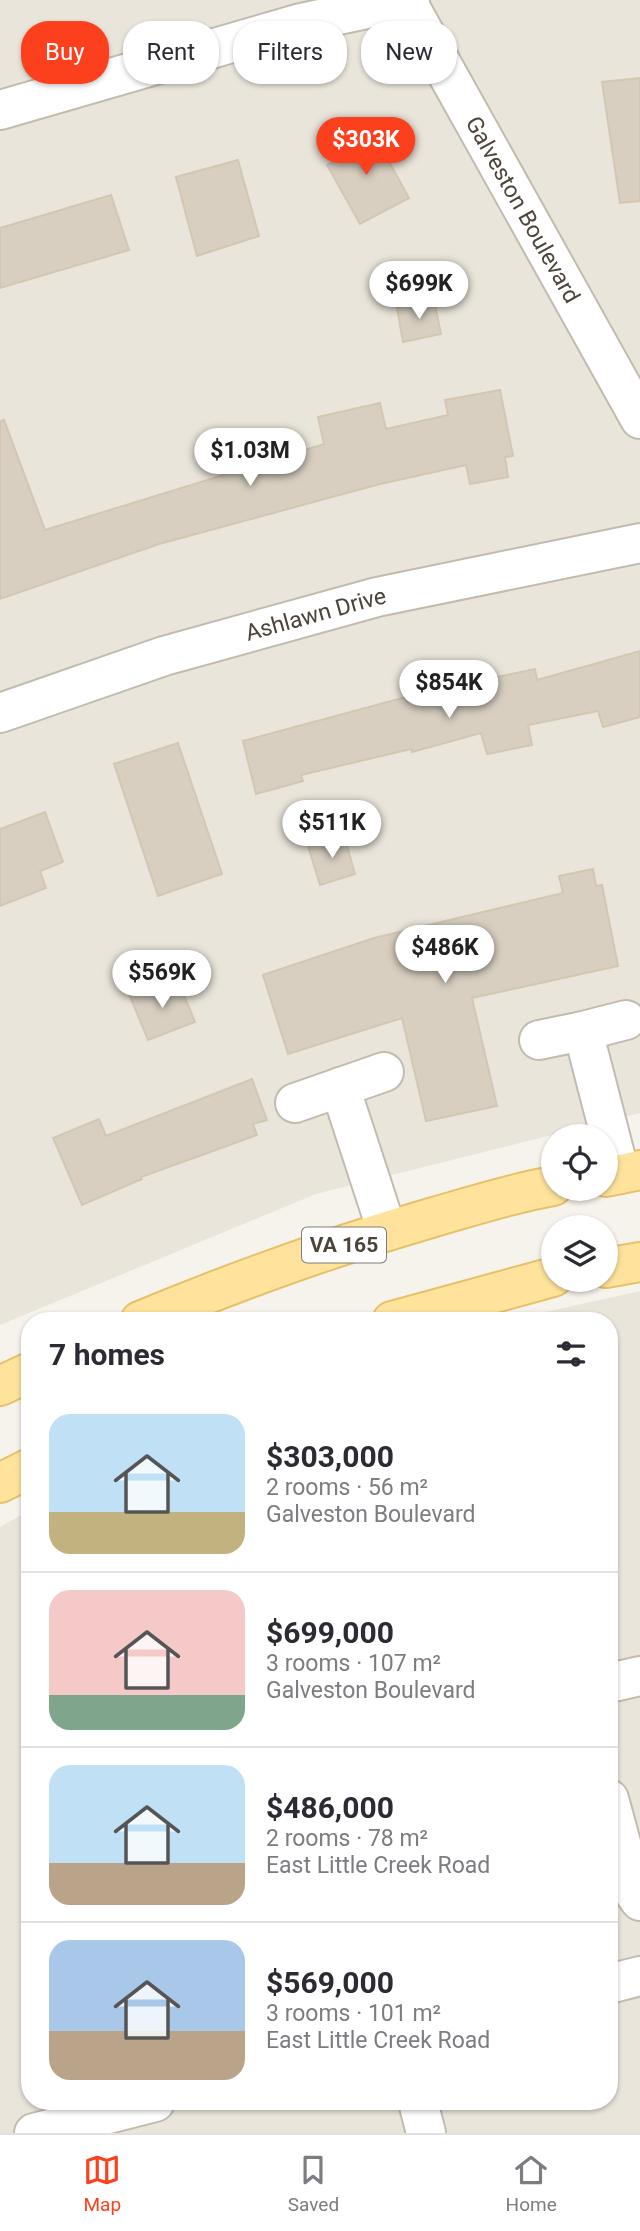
<!DOCTYPE html>
<html lang="en">
<head>
<meta charset="utf-8">
<style>
	body { margin:0; font-family:Roboto,sans-serif; background:#f2f2f3; color:#2b2b33; height:100vh; display:flex; flex-direction:column; font-size:26px; white-space:nowrap }
	* { box-sizing:border-box; margin:0 }
	p { font-size:23px; color:#7c7c81 }
	.icon { flex:none; width:38px; height:38px; fill:none; stroke:currentColor; stroke-width:2; stroke-linecap:round; stroke-linejoin:round }
	.map { position:relative; flex:1; overflow:hidden }
	.sheet { position:absolute; left:21px; top:1312px; width:597px; height:798px; display:flex; flex-direction:column; background:#fff; border-radius:28px; box-shadow:0 2px 5px #0004 }
	.sheet>* { flex:none }
	.hud { position:absolute; left:21px; top:21px; width:598px; height:63px; display:flex; gap:14px }
	.controls { position:absolute; left:541px; top:1124px; display:grid; gap:14px }
	.controls a { display:grid; place-items:center; width:77px; height:77px; border-radius:50%; background:#fff; box-shadow:0 2px 5px #0004; font-size:35px }
	.price { position:absolute; translate:-50% -60px; padding:0 16px; border-radius:24px; background:#fff; color:#222; font-size:23px; line-height:46px; filter:drop-shadow(0 2px 4px #0008) }
	.price::after { content:''; position:absolute; left:50%; top:42px; width:21px; height:16px; margin-left:-10px; background:inherit; clip-path:polygon(0 0,100% 0,50% 100%) }
	.price.selected { background:#fc3f1d; color:#fff }
	ul { padding:0; list-style:none }
	li { display:flex; align-items:center; gap:21px; height:175px; padding:0 28px }
	li+li { border-top:2px solid #e1e1e2 }
	li span { display:grid; place-items:center; flex:none; width:196px; height:140px; border-radius:21px; color:#555 }
	li>.icon { margin-inline-start:auto }
	span .icon { width:84px; height:84px; fill:#fffc; stroke-width:1 }
	li b { font-size:30px }
	h2 { display:flex; justify-content:space-between; align-items:center; height:84px; padding:0 28px; font-size:30px }
	.chip { padding:0 24px; border-radius:28px; background:#fff; box-shadow:0 2px 5px #0004; font-size:24px; line-height:63px }
	.chip.selected { background:#fc3f1d; color:#fff }
	.menu { display:flex; justify-content:space-around; align-items:center; height:98px; border-top:2px solid #e1e1e2; background:#fff; font-size:19px; color:#7c7c81 }
	.menu a { display:grid; justify-items:center; gap:4px }
	.menu .selected { color:#fc3f1d }
	.map>svg:first-child { display:block }
</style>
</head>
<body>
<div class="map">
<svg width="640" height="2133" viewBox="0 0 640 2133">
	<rect width="100%" height="100%" fill="#f6f3ec"/>
	<path fill="#eae5da" d="M0 0H640V1113L316 1194 0 1325Z
		M640 1291V2133H0V1527L30 1510V2102H609V1321H505Z"/>
	<path fill="#d8cfc1" stroke="#d3c7b4" stroke-width="2" d="M640 78V201L620 203 602 82Z
		M359 131 366 144 376 138 409 198 360 224 327 165 337 160 329 147Z
		M238 160 259 236 197 256 176 177Z
		M111 195 129 250 0 288V228Z
		M434 300 441 334 403 342 397 308Z
		M500 390 513 456 505 457 508 477 470 484 466 465 380 484 159 544 0 599V421L4 420 45 530 324 444 318 417 380 403 386 429 448 415 445 400Z
		M640 651V717L603 727 598 711 528 725 532 745 487 754 481 733 412 752 411 749 301 775 303 781 256 794 243 741 406 697 407 702 471 690 470 683 535 669 537 680Z
		M178 743 222 874 158 896 114 764Z
		M45 812 63 862 40 871 46 888 0 906V829Z
		M344 835 355 874 320 885 308 846Z
		M593 869 596 886 602 885 618 966 472 998 497 1106 426 1121 402 1018 288 1054 263 975 374 938 563 893 559 876Z
		M179 983 195 1022 148 1040 129 994Z
		M252 1079 267 1120 253 1124 257 1135 141 1177 142 1179 82 1205 53 1138 99 1119 106 1136Z"/>
	<g fill="none" stroke-linecap="round" stroke-linejoin="round">
		<g stroke="#c2bbae" stroke-width="42">
			<g id="minor">
				<path id="s1" d="M406 0 640 419"/>
				<path d="M0 110 301 23 410 0"/>
				<path id="s2" d="M0 713 164 656 377 597 640 543"/>
				<path d="M539 1040 583 1031"/>
				<path d="M340 1087 387 1231"/>
				<path d="M295 1103 384 1072"/>
				<path d="M620 1174 583 1031 626 1020"/>
				<path d="M609 1683 640 1676"/>
				<path d="M609 1799 635 1894 640 1901"/>
				<path d="M609 1984 640 1976"/>
				<path d="M418 2102 426 2133"/>
				<path d="M34 2133 155 2102"/>
			</g>
		</g>
		<g stroke="#e6c16a" stroke-width="42">
			<path id="major" d="M606 1177 640 1170
				M606 1268 640 1262
				M140 1321C236 1281 334 1246 434 1217 473 1206 512 1193 553 1186
				M392 1321 553 1277
				M0 1386 30 1372
				M0 1483 30 1468"/>
		</g>
		<use href="#minor" stroke="#fff" stroke-width="38"/>
		<use href="#major" stroke="#ffe39c" stroke-width="38"/>
	</g>
	<g text-anchor="middle" dominant-baseline="central" stroke-width="5" stroke-linejoin="round" paint-order="stroke">
		<rect fill="#fff" stroke="#817c74" stroke-width="2" x="302" y="1227.5" width="84" height="35" rx="5"/>
		<g font-size="21" font-weight="bold" fill="#4b4439">
			<text x="344" y="1245">VA 165</text>
		</g>
		<g font-size="23" fill="#4b4439" stroke="#fff">
			<text stroke="none"><textPath href="#s1" startOffset="240">Galveston Boulevard</textPath></text>
			<text stroke="none"><textPath href="#s2" startOffset="331">Ashlawn Drive</textPath></text>
		</g>
	</g>
</svg>
<div class="controls">
<a><svg class="icon" aria-label="locate" viewBox="0 0 24 24"><circle cx="12" cy="12" r="6"/><path d="M12 2v4M12 18v4M2 12h4M18 12h4"/></svg></a>
<a><svg class="icon" aria-label="layers" viewBox="0 0 24 24"><path d="M12 4l9 5-9 5-9-5zM3 14l9 5 9-5"/></svg></a>
</div>
<b class="price selected" style="left:366px;top:177px">$303K</b>
<b class="price" style="left:419px;top:321px">$699K</b>
<b class="price" style="left:250px;top:488px">$1.03M</b>
<b class="price" style="left:449px;top:720px">$854K</b>
<b class="price" style="left:332px;top:860px">$511K</b>
<b class="price" style="left:445px;top:985px">$486K</b>
<b class="price" style="left:162px;top:1010px">$569K</b>
<div class="hud">
<a class="chip selected">Buy</a>
<a class="chip">Rent</a>
<a class="chip">Filters</a>
<a class="chip">New</a>
</div>
<section class="sheet">
<h2>7 homes<svg class="icon" aria-label="filters" viewBox="0 0 24 24"><path d="M4 7h16M4 17h16"/><circle cx="9" cy="7" r="2"/><circle cx="15" cy="17" r="2"/></svg></h2>
<ul>
<li><span style="background:linear-gradient(#bfe0f5 70%,#c2b280 0)"><svg class="icon" aria-label="home" viewBox="0 0 24 24"><path d="M3 11l9-7 9 7M6 9v11h12V9"/></svg></span><div><b>$303,000</b><p>2 rooms · 56 m²</p><p>Galveston Boulevard</p></div></li>
<li><span style="background:linear-gradient(#f6c9c9 75%,#7fa58c 0)"><svg class="icon" aria-label="home" viewBox="0 0 24 24"><path d="M3 11l9-7 9 7M6 9v11h12V9"/></svg></span><div><b>$699,000</b><p>3 rooms · 107 m²</p><p>Galveston Boulevard</p></div></li>
<li><span style="background:linear-gradient(#bfe0f5 70%,#b9a48a 0)"><svg class="icon" aria-label="home" viewBox="0 0 24 24"><path d="M3 11l9-7 9 7M6 9v11h12V9"/></svg></span><div><b>$486,000</b><p>2 rooms · 78 m²</p><p>East Little Creek Road</p></div></li>
<li><span style="background:linear-gradient(#a9c7e8 65%,#b9a48a 0)"><svg class="icon" aria-label="home" viewBox="0 0 24 24"><path d="M3 11l9-7 9 7M6 9v11h12V9"/></svg></span><div><b>$569,000</b><p>3 rooms · 101 m²</p><p>East Little Creek Road</p></div></li>
</ul>
</section>
</div>
<nav class="menu">
<a class="selected"><svg class="icon" aria-label="map" viewBox="0 0 24 24"><path d="M3 6l6-2 6 2 6-2v14l-6 2-6-2-6 2zM9 4v14M15 6v14"/></svg>Map</a>
<a><svg class="icon" aria-label="saved" viewBox="0 0 24 24"><path d="M7 4h10v16l-5-4-5 4z"/></svg>Saved</a>
<a><svg class="icon" aria-label="home" viewBox="0 0 24 24"><path d="M3 11l9-7 9 7M6 9v11h12V9"/></svg>Home</a>
</nav>
</body>
</html>
